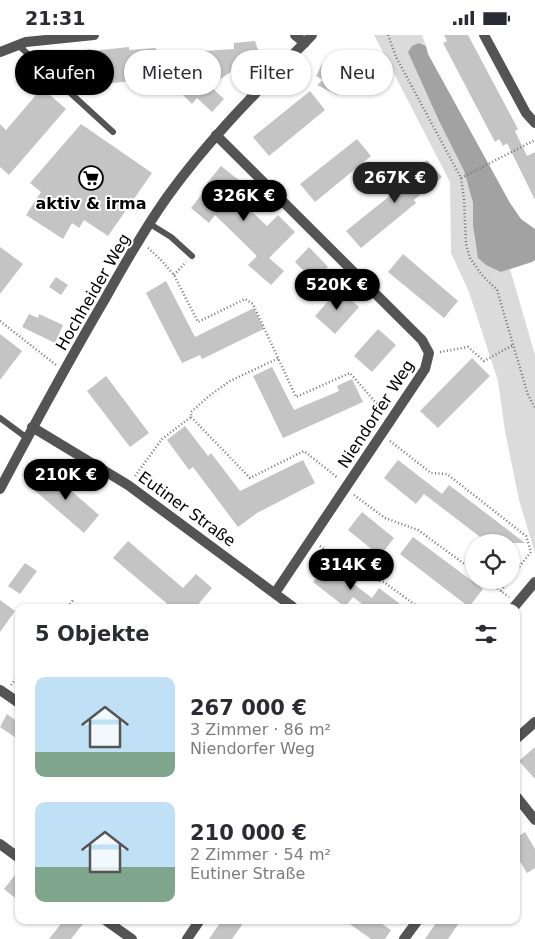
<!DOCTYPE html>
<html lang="de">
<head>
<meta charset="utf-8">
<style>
	body { margin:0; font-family:"DejaVu Sans",sans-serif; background:#f2f2f3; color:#2b2b33; height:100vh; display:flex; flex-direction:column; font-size:19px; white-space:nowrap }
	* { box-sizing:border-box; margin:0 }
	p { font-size:16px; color:#7c7c81 }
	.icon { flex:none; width:28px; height:28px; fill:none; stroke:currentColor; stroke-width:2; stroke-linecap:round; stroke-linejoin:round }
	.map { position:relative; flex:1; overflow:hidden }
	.sheet { position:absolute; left:15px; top:569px; width:505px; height:320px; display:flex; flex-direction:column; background:#fff; border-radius:10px; box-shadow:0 1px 4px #0004 }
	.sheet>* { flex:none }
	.guide { position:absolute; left:15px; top:15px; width:505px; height:45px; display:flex; gap:10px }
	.tools { position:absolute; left:465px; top:499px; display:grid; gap:10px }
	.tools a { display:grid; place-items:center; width:55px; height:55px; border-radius:50%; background:#fff; box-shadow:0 1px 4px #0004; font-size:25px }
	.price { position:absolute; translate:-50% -42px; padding:0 11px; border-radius:18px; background:#000; color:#fff; font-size:16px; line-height:32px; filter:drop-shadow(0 1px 2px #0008) }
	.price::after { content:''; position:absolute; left:50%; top:30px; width:15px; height:11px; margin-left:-8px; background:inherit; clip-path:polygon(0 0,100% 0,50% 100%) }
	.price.active { background:#222; color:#fff }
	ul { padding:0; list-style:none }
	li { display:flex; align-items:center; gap:15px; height:125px; padding:0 20px }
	li span { display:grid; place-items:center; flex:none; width:140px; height:100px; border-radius:10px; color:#555 }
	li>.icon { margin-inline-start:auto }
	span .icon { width:60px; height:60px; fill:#fffc; stroke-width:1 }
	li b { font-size:21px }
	h2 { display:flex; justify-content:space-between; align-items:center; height:60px; padding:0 20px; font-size:21px }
	.pill { padding:0 18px; border-radius:22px; background:#fff; box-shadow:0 1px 4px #0004; font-size:18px; line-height:45px }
	.pill.active { background:#000; color:#fff }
	.status { display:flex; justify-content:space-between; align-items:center; height:35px; padding:0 25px; background:#fff; direction:ltr }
	.status svg { height:14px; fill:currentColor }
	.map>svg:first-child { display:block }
</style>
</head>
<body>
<div class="status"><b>21:31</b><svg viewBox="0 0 49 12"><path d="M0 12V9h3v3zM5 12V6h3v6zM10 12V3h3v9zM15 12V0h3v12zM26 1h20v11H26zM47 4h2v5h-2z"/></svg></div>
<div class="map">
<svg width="535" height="904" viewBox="0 0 535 904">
	<rect width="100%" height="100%" fill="#fff"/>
	<path fill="#dbdbdb" d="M374 0H422L426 11 419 8 409 17 439 86 464 136 473 168V190L501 237 510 234 535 320V518L519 465 505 396 498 346 469 257 451 218 450 147Z"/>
	<path fill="#a2a2a2" d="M419 8 426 11 428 19 510 168 521 184 535 194V225L532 227 501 237 486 230 478 223 473 190V168L464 136 439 86 408 17 412 11Z"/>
	<path fill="#c4c4c4" d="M444 0H468L518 94 515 96 527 121 535 117V165L507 108 503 111 499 104 495 107 443 8 447 6Z
		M255 6 259 18 210 51 224 64 212 77 197 63 192 69 182 59 194 46 174 47 173 40 132 43V46L94 50V53L84 54 81 32 71 33 69 17 91 14V16L129 12V15L156 13 157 19 234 14V8Z
		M361 16 374 30 359 45 349 35 337 60 317 50 323 45 316 41 322 29 338 38Z
		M42 53 66 74 9 140 0 132V89L6 95Z
		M310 56 325 75 269 121 253 102Z
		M81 89 152 138 108 201 84 185 79 193 72 188 63 204 26 180 41 157 30 148Z
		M357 104 371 121 315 167 300 149Z
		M427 125 442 142 414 165 416 168 361 213 346 196 402 151 399 147Z
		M221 131 245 150 236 162 267 191 278 180 295 197 269 223 284 236 271 250 248 230 257 221 215 180 209 188 191 173 209 150 207 148Z
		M0 212 23 229 0 259Z
		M309 212 328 232 314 246 295 227Z
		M403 219 458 266 444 283 388 237Z
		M56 242 68 250 61 260 49 252Z
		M166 246 195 302 254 273 264 294 202 324 200 320 182 328 146 258Z
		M339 254 359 272 335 299 315 281Z
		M29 279 38 283 39 279 63 290 55 308 22 292Z
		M378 294 396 310 372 337 354 321Z
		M0 299 22 316 0 345Z
		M472 323 490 341 438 393 420 376Z
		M272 332 294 375 339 356 337 351 352 344 363 367 283 403 253 341Z
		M106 341 149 398 130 412 87 356Z
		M185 391 208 421 211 418 240 456 303 425 315 448 257 478 238 492 193 432 189 435 167 405Z
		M398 425 442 459 449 450 525 508H488L424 459 416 469 384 443Z
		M47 435 99 480 84 498 32 453Z
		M362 477 394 503 380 521 348 495Z
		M413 502 483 554 469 572 400 519Z
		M128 506 183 553 196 539 212 553 196 572H171L113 523Z
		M25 528 37 536 20 559 8 551Z
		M328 529 372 563 379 553 404 572H364L365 571 353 562 345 572 313 547Z
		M0 565 15 576 0 597Z
		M7 679 19 688V705L0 692Z
		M535 712V744L519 726Z
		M525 797 535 814V833L527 838 516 820V803Z
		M19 835V866L4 854Z
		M64 885H86L71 904H49Z
		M222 885H235L242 890 232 904H209Z
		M344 885H376L391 895 385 904H371Z
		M438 885H461L448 904H425Z"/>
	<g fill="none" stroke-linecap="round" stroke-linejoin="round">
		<path stroke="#767676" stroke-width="2.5" stroke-dasharray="1 2.5" stroke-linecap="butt" d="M388 0 396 22 461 143 464 164 466 209 470 223 482 240 497 255 528 360 535 373
			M461 143 535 105
			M148 213 162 226 174 240 198 287 245 264 253 269 296 362 350 338 383 376
			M174 240 186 227
			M0 286 56 330
			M440 317 468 312 484 326 513 310
			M191 382 250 443 304 416 338 443
			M390 406 431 438 447 439 526 501 531 517 511 542
			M135 441 162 404 191 382V377L209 361 230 346 279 323
			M354 460 385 483 418 495 474 536
			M320 511 358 540 384 547 418 572
			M486 545 509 562
			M501 556 509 545
			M68 572 74 564
			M11 650 19 640"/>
		<path stroke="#545454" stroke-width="6" d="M18 10 113 97
			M150 189 171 202 192 221
			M0 383 27 403"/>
		<path stroke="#545454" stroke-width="10" d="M295 0 305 8
			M484 0 526 78 535 88
			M0 17 26 7 94 0
			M216 100 422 305 429 318 425 334 275 558
			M32 392 128 450 293 572
			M0 454C34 390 68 327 105 264 125 228 146 191 170 158 212 100 263 51 312 0
			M514 572 535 547
			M0 655 19 668
			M516 704 535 687
			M516 761 535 785
			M0 809 19 823
			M105 885 132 904
			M187 904 200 885
			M404 904 418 885"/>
	</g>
	<defs>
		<g id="supermarket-ring" transform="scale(1.25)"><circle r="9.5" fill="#fff" stroke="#000" stroke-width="1.5"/><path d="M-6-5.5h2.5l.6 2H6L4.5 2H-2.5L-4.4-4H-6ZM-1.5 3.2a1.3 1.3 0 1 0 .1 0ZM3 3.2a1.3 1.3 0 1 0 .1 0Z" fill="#000"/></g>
	</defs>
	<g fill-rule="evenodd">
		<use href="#supermarket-ring" x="91" y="143"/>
	</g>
	<g text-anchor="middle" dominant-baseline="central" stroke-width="4" stroke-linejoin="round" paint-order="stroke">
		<g font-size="16" font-weight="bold" fill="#000" stroke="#fff">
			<text x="91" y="168">aktiv &amp; irma</text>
		</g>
		<g font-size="16" fill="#000" stroke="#fff">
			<text transform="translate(93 257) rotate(-60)">Hochheider Weg</text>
			<text transform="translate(376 379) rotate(-57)">Niendorfer Weg</text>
			<text transform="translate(187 474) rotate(36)">Eutiner Straße</text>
		</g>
	</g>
</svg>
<div class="tools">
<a><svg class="icon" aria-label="locate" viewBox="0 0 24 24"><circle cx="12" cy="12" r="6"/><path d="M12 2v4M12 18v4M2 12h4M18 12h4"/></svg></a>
</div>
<b class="price active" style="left:395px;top:169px">267K €</b>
<b class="price" style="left:244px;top:187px">326K €</b>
<b class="price" style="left:337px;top:276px">520K €</b>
<b class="price" style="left:66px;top:466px">210K €</b>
<b class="price" style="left:351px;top:556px">314K €</b>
<div class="guide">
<a class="pill active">Kaufen</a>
<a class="pill">Mieten</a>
<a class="pill">Filter</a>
<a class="pill">Neu</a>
</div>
<section class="sheet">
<h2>5 Objekte<svg class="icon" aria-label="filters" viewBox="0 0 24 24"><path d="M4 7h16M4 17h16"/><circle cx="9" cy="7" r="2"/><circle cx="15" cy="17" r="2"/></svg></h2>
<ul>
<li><span style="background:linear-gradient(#bfe0f5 75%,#7fa58c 0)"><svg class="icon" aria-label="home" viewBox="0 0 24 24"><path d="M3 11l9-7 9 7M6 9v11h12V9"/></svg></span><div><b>267 000 €</b><p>3 Zimmer · 86 m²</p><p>Niendorfer Weg</p></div></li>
<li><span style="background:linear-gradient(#bfe0f5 65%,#7fa58c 0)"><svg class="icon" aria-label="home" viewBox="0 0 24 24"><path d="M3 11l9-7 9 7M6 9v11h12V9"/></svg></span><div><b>210 000 €</b><p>2 Zimmer · 54 m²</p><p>Eutiner Straße</p></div></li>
</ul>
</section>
</div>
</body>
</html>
